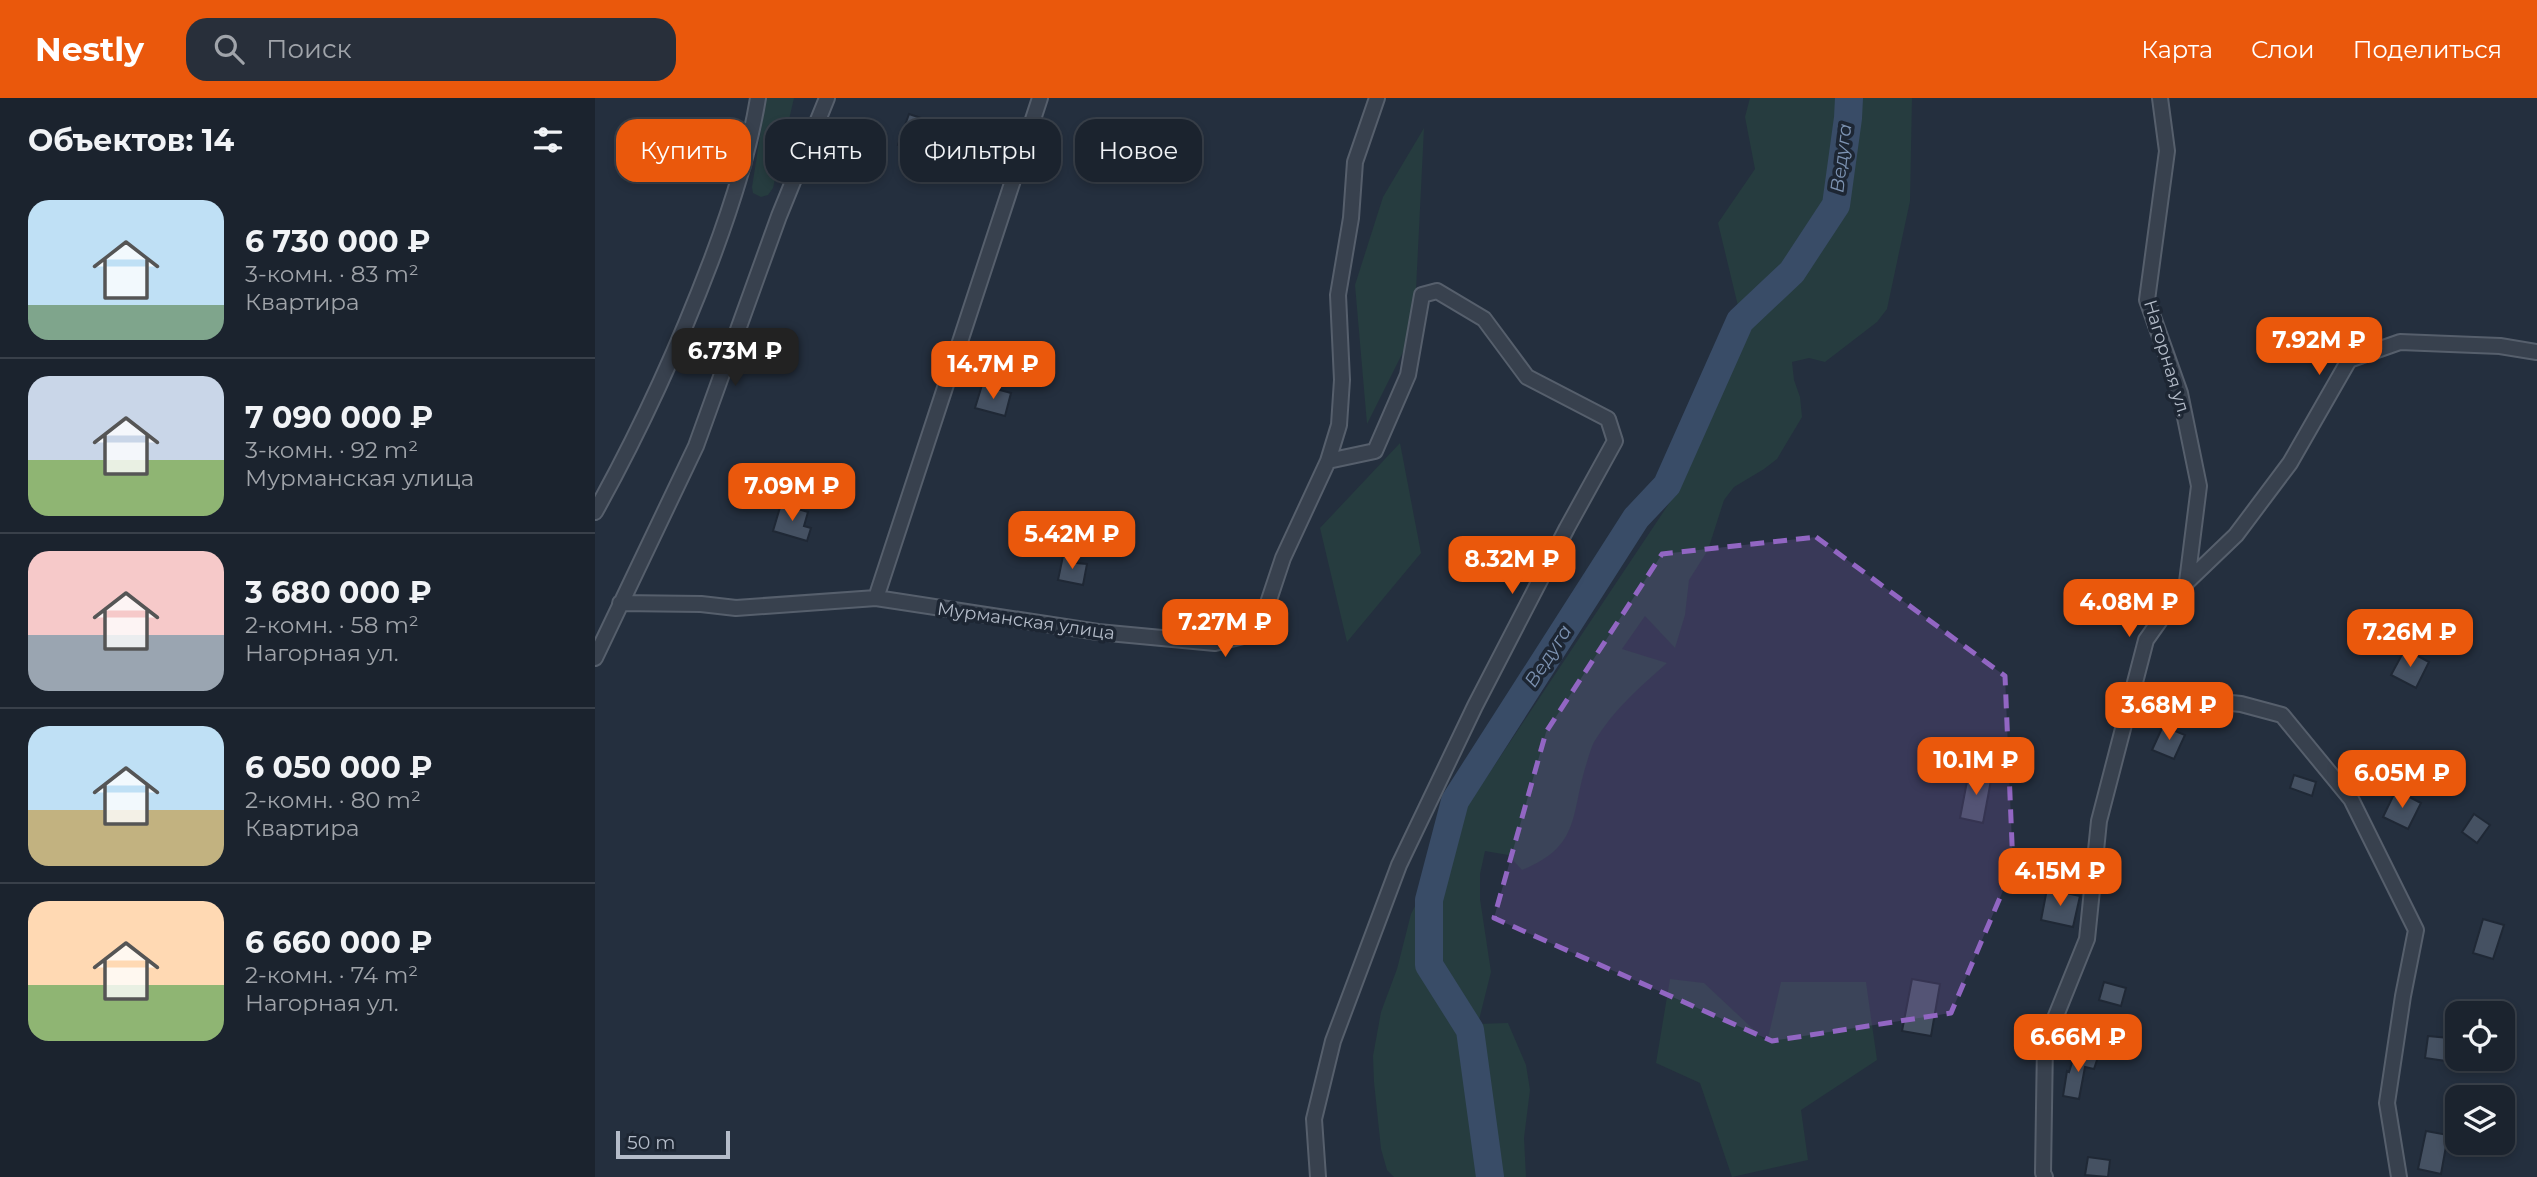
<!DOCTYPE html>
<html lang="ru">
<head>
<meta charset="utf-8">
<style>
	body { margin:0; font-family:Montserrat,sans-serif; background:#282f3a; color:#f1f3f6; height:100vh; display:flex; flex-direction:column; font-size:26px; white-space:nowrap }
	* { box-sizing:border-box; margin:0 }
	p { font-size:23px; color:#a0a4aa }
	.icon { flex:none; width:38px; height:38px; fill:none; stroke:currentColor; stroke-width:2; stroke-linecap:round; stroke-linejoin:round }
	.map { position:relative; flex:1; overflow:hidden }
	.sheet { display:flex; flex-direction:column; background:#1b232e; width:595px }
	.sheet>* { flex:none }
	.hud { position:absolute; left:21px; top:21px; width:665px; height:63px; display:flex; gap:14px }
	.buttons { position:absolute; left:1850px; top:903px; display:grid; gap:14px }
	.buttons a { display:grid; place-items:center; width:70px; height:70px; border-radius:14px; background:#1b232e; box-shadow:0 4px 10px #0003,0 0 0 2px #39404a; font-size:35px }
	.scale { position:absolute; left:21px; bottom:18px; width:114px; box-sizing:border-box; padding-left:7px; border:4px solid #b4bcc9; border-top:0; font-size:19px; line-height:24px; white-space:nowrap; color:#b4bcc9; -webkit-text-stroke:5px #1d2633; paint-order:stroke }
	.price { position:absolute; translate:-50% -60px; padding:0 16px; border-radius:14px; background:#ea580c; color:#fff; font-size:23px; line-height:46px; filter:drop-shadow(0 2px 4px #0008) }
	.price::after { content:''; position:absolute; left:50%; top:42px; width:21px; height:16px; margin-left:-10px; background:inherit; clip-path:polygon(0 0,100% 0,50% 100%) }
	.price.selected { background:#222; color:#fff }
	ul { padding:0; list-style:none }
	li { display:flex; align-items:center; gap:21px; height:175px; padding:0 28px }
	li+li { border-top:2px solid #39404a }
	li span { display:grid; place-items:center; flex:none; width:196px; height:140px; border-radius:21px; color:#555 }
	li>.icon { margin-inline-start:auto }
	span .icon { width:84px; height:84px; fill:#fffc; stroke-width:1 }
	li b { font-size:30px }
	h2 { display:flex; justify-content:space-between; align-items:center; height:84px; padding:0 28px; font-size:30px }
	.tag { padding:0 24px; border-radius:21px; background:#1b232e; box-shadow:0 4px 10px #0003,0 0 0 2px #39404a; font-size:24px; line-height:63px }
	.tag.selected { background:#ea580c; color:#fff }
	header { display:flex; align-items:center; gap:42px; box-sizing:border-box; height:98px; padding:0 35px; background:#ea580c; color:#fff }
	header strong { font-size:33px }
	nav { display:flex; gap:38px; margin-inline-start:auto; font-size:24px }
	.search { width:490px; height:63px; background:#282f3a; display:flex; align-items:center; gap:18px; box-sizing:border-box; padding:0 24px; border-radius:21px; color:#a0a4aa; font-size:26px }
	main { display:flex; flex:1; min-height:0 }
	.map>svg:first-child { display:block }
</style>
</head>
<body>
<header>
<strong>Nestly</strong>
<div class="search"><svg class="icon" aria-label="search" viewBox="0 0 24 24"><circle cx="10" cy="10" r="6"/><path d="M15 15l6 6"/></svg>Поиск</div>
<nav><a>Карта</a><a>Слои</a><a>Поделиться</a></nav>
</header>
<main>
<section class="sheet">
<h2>Объектов: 14<svg class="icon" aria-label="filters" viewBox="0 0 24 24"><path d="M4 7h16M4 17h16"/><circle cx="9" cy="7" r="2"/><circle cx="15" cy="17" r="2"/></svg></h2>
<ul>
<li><span style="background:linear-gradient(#bfe0f5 75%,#7fa58c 0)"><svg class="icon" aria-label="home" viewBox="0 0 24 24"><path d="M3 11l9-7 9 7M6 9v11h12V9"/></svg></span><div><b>6 730 000 ₽</b><p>3-комн. · 83 m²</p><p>Квартира</p></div></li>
<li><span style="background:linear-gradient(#c9d6e8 60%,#8fb573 0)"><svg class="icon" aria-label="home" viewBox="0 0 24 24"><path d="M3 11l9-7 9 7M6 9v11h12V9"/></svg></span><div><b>7 090 000 ₽</b><p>3-комн. · 92 m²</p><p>Мурманская улица</p></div></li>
<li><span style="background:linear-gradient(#f6c9c9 60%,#9aa5b1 0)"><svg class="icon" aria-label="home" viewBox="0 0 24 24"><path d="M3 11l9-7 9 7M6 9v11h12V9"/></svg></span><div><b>3 680 000 ₽</b><p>2-комн. · 58 m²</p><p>Нагорная ул.</p></div></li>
<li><span style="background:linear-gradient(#bfe0f5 60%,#c2b280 0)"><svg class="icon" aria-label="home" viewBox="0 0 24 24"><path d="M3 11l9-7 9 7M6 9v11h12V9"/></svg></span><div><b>6 050 000 ₽</b><p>2-комн. · 80 m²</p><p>Квартира</p></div></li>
<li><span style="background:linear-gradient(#ffd9b3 60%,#8fb573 0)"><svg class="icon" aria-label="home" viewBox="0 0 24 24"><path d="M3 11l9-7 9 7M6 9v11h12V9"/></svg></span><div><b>6 660 000 ₽</b><p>2-комн. · 74 m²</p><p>Нагорная ул.</p></div></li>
</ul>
</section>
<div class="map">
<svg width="1942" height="1079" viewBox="0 0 1942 1079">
	<rect width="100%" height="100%" fill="#242f3e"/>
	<path fill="#263c3f" d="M171 0H199L178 90 173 97 166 99 158 95 157 89Z
		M1155 0H1317L1315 103 1292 211 1282 224 1230 264 1214 260 1197 264 1199 282 1205 299 1207 319 1182 361 1169 371 1139 389 1129 402 1113 452 1094 482 1090 517 1080 550 1050 518 1027 551 1072 565C1045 589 1018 612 999 644 996 650 994 657 992 664 975 716 987 748 927 772L913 757 890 753 885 776V801L896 874 883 926 913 925 931 967 935 992 929 1040 931 1079H799L792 1072 786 1051 779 984 778 958 786 914 802 871 816 816 869 713 1081 395 1150 237 1123 125 1160 71 1150 19Z
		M829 30 819 232 772 326 760 187 788 99Z
		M805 345 826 455 752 544 725 430Z
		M1075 881 1109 885 1172 944 1186 884H1271L1282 962 1206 1012 1213 1062 1137 1079 1105 985 1061 965Z"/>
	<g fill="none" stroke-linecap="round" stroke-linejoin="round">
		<path stroke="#394c67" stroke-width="28" d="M895 1079 875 932 834 867V802L860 703 1041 420 1072 387 1145 223 1197 174 1241 107 1253 20 1254 0"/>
	</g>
	<path fill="#455162" stroke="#1f2835" stroke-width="2" d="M314 16 344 26 333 58 303 47Z
		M387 287 416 295 410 318 380 310Z
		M186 406 213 414 209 428 216 430 212 443 178 433Z
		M468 458 483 460 482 465 492 466 488 487 463 482Z
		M1810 551 1834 564 1821 590 1796 577Z
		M1568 628 1590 637 1579 661 1557 652Z
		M1374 673 1397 677 1388 725 1365 720Z
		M1699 677 1721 684 1717 698 1695 690Z
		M1801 692 1826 705 1813 731 1788 719Z
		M1879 716 1895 727 1882 745 1867 734Z
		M1452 791 1485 798 1478 829 1446 822Z
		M1888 821 1909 827 1898 861 1878 855Z
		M1317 881 1345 886 1336 938 1307 933Z
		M1509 884 1531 890 1526 908 1504 902Z
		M1833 938 1854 940 1851 963 1830 960Z
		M1481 952 1503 959 1499 971 1490 969 1484 1001 1468 998 1472 973 1474 974Z
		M1831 1033 1853 1037 1846 1076 1823 1071Z
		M1493 1059 1515 1062 1513 1079 1490 1077Z"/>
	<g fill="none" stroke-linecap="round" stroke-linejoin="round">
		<g stroke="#565f6c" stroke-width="18">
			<path id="street" d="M0 414C45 333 83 250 116 163 136 110 154 56 163 0
				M1592 484 1641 437 1695 365 1754 262 1805 244 1905 248 1942 254
				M281 500 445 0
				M25 505 106 506 141 510 281 500 503 534 620 545 652 537 668 520 688 460 733 363 744 327 747 282 743 197 756 120 760 64 782 0
				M0 560 101 348 184 118 232 0
				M1538 595 1646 606 1687 617 1756 701 1821 832 1808 898 1792 1005 1804 1079
				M723 1079 719 1021 738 943 804 767 880 608 972 430 1020 343 1013 321 932 279 889 221 842 193 827 197 813 277 780 353 733 363
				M1450 1079 1448 1075 1450 945 1492 841 1504 723 1551 542 1592 484 1604 388 1585 295 1552 202 1572 53 1565 0"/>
		</g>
		<use href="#street" stroke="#38414e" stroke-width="14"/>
	</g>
	<path fill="#9266c3" fill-opacity="0.2" stroke="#9266c3" stroke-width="5" stroke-dasharray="14 9" stroke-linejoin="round" d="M1221 439 1410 578 1418 769 1356 915 1177 943 899 820 951 634 1067 456Z"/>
	<g text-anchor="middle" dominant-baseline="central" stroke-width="7" stroke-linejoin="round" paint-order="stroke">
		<g font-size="18" fill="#b4bcc9" stroke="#1d2633">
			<text transform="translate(1572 260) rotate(73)">Нагорная ул.</text>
			<text transform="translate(431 523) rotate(8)">Мурманская улица</text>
		</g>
		<g font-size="19" font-style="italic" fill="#7c92b1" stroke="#1d2633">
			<text transform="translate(1246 60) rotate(-83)">Ведуга</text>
			<text transform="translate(953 558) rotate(-57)">Ведуга</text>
		</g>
	</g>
</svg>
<div class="buttons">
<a><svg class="icon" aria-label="locate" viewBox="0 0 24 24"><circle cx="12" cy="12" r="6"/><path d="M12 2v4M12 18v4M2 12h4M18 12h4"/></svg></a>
<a><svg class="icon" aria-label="layers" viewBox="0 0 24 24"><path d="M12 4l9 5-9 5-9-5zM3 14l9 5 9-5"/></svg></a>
</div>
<div class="scale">50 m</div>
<b class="price" style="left:1724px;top:279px">7.92M ₽</b>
<b class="price selected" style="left:140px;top:290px">6.73M ₽</b>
<b class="price" style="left:398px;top:303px">14.7M ₽</b>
<b class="price" style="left:197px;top:425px">7.09M ₽</b>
<b class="price" style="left:477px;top:473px">5.42M ₽</b>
<b class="price" style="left:917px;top:498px">8.32M ₽</b>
<b class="price" style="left:1534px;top:541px">4.08M ₽</b>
<b class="price" style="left:630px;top:561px">7.27M ₽</b>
<b class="price" style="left:1815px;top:571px">7.26M ₽</b>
<b class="price" style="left:1574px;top:644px">3.68M ₽</b>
<b class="price" style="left:1381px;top:699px">10.1M ₽</b>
<b class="price" style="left:1807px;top:712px">6.05M ₽</b>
<b class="price" style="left:1465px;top:810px">4.15M ₽</b>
<b class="price" style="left:1483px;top:976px">6.66M ₽</b>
<div class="hud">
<a class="tag selected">Купить</a>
<a class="tag">Снять</a>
<a class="tag">Фильтры</a>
<a class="tag">Новое</a>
</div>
</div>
</main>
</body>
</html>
